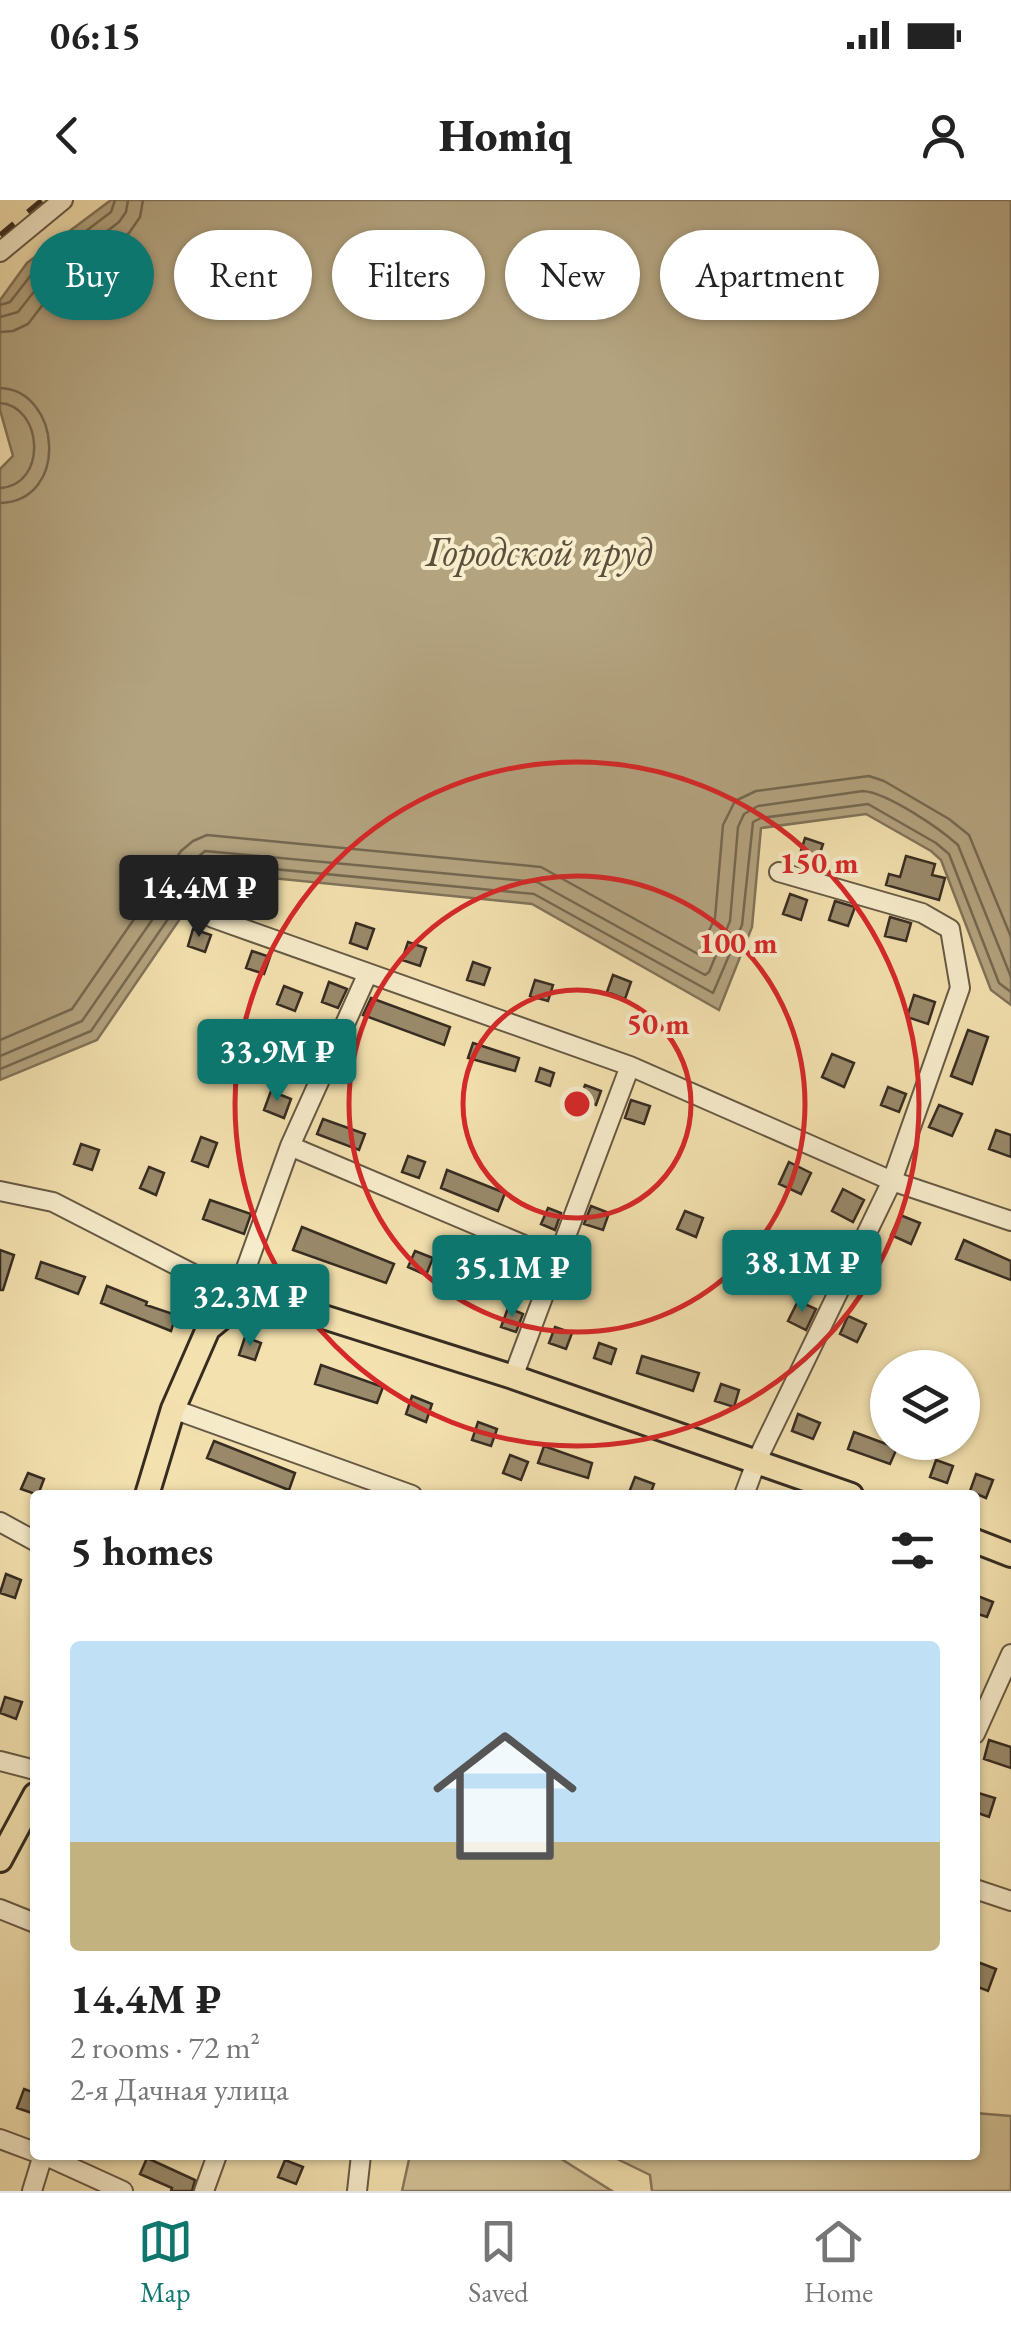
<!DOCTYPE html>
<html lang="en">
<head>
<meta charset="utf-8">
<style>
	body { margin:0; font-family:"EB Garamond",serif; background:#f6f6f6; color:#222; height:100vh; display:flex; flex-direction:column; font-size:38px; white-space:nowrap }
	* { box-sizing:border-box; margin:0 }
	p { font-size:32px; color:#767676 }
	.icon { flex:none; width:55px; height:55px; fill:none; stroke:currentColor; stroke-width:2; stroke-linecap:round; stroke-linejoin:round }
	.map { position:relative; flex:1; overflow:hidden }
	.sheet { position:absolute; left:30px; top:1290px; width:950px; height:670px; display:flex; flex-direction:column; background:#fff; border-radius:10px; box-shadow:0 2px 8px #0004 }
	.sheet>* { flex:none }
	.banner { position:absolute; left:30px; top:30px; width:952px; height:90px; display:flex; gap:20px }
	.tools { position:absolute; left:870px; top:1150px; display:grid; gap:20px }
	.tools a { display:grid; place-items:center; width:110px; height:110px; border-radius:50%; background:#fff; box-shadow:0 2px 8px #0004; font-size:50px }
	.price { position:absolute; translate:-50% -85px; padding:0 22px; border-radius:10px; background:#0f766e; color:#fff; font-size:32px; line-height:65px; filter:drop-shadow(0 2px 5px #0008) }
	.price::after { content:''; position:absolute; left:50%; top:60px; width:30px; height:22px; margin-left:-15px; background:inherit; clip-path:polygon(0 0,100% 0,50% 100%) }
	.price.current { background:#222; color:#fff }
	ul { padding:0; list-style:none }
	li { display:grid; align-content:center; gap:20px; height:530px; padding:0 40px }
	li span { display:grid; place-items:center; height:310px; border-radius:10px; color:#555 }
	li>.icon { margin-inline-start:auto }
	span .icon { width:180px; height:180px; fill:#fffc; stroke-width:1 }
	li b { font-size:42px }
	h2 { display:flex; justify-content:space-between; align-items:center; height:120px; padding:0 40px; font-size:42px }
	.tag { padding:0 35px; border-radius:45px; background:#fff; box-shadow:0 2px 8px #0004; font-size:35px; line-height:90px }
	.tag.current { background:#0f766e; color:#fff }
	.status { display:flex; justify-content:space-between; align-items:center; height:70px; padding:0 50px; background:#fff; direction:ltr }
	.status svg { height:28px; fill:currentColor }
	header { display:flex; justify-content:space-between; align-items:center; height:130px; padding:0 40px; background:#fff; font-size:45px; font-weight:800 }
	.tabs { display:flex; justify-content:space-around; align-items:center; height:140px; border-top:2px solid #e0e0e0; background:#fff; font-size:28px; color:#767676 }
	.tabs a { display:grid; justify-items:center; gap:5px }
	.tabs .current { color:#0f766e }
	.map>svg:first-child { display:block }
</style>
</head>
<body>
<div class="status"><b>06:15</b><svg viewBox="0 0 49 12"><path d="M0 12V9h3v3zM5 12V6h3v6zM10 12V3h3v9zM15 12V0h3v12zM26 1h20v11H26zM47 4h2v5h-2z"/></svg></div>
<header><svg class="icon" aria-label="back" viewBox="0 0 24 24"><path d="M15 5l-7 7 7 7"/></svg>Homiq<svg class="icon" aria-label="person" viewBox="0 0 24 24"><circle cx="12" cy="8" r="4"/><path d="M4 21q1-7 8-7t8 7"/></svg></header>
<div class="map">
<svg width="1011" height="1991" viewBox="0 0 1011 1991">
	<rect width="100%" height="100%" fill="#f3e1af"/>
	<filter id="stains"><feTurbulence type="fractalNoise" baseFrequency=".002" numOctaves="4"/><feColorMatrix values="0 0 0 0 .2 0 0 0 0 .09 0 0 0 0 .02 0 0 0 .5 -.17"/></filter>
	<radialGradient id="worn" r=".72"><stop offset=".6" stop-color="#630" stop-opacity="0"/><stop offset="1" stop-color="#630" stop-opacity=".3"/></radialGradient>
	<path fill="#d3c297" stroke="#85775c" stroke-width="2.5" d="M975 1913 1011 1916V1991H652L650 1975 609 1955H975Z
		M410 1955H555L612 1991H402Z"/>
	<path fill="#b3a37f" stroke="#817359" stroke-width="2.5" d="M111 0H1011V805L991 790 941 660 931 651 866 614 761 628 752 727 719 810 532 704 212 672 97 840 0 880V269L13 256 0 210V100L27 63Z"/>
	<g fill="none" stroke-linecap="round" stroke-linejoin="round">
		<path stroke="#756850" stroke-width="2.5" d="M0 105 10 102 35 70 111 12 115 0
			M0 117 18 112 44 79 119 22 126 12 128 0
			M0 132 13 131 28 124 54 90 129 33 140 17 143 0
			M0 188C61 190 70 301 0 303
			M0 203C43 206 48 285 0 288
			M0 840 72 809 181 651 193 641 207 635 541 667 698 754 715 718 723 625 735 601 756 591 869 576 884 581 949 619 969 635 1011 737
			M0 856 82 821 193 661 205 651 537 682 705 775 709 772 730 721 738 627 744 614 758 606 863 591C888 593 939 628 958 645L1011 777
			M0 869 91 831 203 668 211 663 534 694 713 793 742 725 753 622 761 618 868 604 936 643 949 654 999 783 1011 792"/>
	</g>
	<path fill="#998a6b" stroke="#372c21" stroke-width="2.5" d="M805 638 823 644 817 663 799 657Z
		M906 656 935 664 932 675 945 678 939 700 886 685 889 674 900 677Z
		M790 694 807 700 801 720 783 714Z
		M835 701 855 707 848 726 829 720Z
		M890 717 911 723 906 741 885 736Z
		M356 723 374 729 367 749 350 743Z
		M193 729 211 735 205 752 188 746Z
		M408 742 426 748 420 766 402 760Z
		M252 751 270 757 264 774 246 768Z
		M473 762 490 768 484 785 467 780Z
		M613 775 631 782 625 799 607 792Z
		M535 780 553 785 548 801 530 796Z
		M329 782 347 789 338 808 322 802Z
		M284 786 302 793 295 811 277 804Z
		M914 795 935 802 928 824 907 817Z
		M371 798 450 827 444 845 363 815Z
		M968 830 988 837 972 884 951 876Z
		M473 843 519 858 515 871 468 858Z
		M832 854 854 863 844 887 822 877Z
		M540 868 554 873 550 886 536 881Z
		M585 885 601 891 596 905 580 899Z
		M888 887 906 894 899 912 881 905Z
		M271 891 291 899 284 918 264 910Z
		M631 900 650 906 644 924 625 918Z
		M939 905 962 914 952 936 929 927Z
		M323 919 365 934 359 950 317 934Z
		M996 930 1011 935V957L989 949Z
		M201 937 217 943 208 967 192 961Z
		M81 944 99 950 92 970 74 964Z
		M408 956 425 962 419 978 402 972Z
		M789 962 811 973 801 994 779 984Z
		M149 967 164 973 156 995 140 988Z
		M447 970 505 993 498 1011 441 988Z
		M843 989 864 1000 853 1022 832 1011Z
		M210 1000 251 1014 244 1034 203 1019Z
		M591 1006 609 1013 603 1030 584 1024Z
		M548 1008 561 1013 555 1030 541 1024Z
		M685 1011 703 1018 696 1037 677 1029Z
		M900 1015 920 1023 911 1044 891 1035Z
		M302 1027 394 1064 386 1083 293 1050Z
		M964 1040 1011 1061V1080L956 1059Z
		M0 1050 14 1055 3 1090H0Z
		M415 1051 433 1058 426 1075 408 1067Z
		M41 1062 85 1077 78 1094 36 1078Z
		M463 1069 482 1076 475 1096 456 1089Z
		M107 1086 147 1102 146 1105 176 1115 171 1131 101 1103Z
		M798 1101 816 1109 806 1130 788 1121Z
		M508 1108 523 1114 516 1132 501 1127Z
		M848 1116 866 1124 857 1142 840 1134Z
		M555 1127 572 1133 566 1149 549 1143Z
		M245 1137 261 1143 255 1160 239 1155Z
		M599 1143 616 1149 611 1164 594 1158Z
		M642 1156 699 1173 693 1191 637 1173Z
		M321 1165 383 1187 377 1203 315 1184Z
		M721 1184 739 1190 734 1207 715 1201Z
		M412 1196 432 1204 426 1222 406 1214Z
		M798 1214 820 1223 813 1239 792 1231Z
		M478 1222 497 1229 491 1246 472 1240Z
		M854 1232 897 1248 890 1264 848 1249Z
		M214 1241 295 1273 289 1290 207 1258Z
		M544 1246 592 1263 588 1278 538 1263Z
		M510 1255 528 1262 521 1280 503 1273Z
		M936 1260 953 1266 947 1283 930 1277Z
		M28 1273 44 1279 38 1295 21 1289Z
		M976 1274 993 1280 986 1298 970 1291Z
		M635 1277 654 1284 650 1295H628Z
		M6 1374 21 1380 15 1398 0 1393Z
		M975 1395 993 1402 987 1417 975 1413Z
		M5 1497 22 1502 16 1519 0 1513Z
		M989 1540 1011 1547V1568L984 1559Z
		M975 1592 995 1598 989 1617 975 1612Z
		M975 1761 996 1769 988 1791 975 1786Z
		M24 1889 35 1893 32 1913 17 1908Z
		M147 1958 195 1980 192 1991H171L172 1988 140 1974Z
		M285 1960 303 1967 296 1984 278 1977Z"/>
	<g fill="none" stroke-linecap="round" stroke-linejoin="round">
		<g stroke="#665944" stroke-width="22">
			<path id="minor" d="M0 52 63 0
				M213 718 630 866 892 981 1011 1021
				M290 946 557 1059
				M0 991 53 1002 209 1082 231 1110
				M231 1110 290 946 368 773
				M513 1177 630 866
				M173 1209 412 1295
				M744 1295 757 1260 892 981 960 788 950 729 922 713 779 672
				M0 1322 35 1341
				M975 1534 1011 1454
				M0 1561 35 1570
				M975 1689 1011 1701
				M0 1709 35 1723
				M0 1939 35 1952
				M44 1955 123 1991
				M32 1991 43 1955
				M204 1991 217 1955
				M357 1991 361 1955"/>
		</g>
		<g stroke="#372c21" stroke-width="28">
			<path id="major" d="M147 1295 173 1209 208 1129 231 1110 292 1107 513 1177 851 1295
				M975 1341 1011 1355
				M0 1660 35 1595"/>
		</g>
		<use href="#minor" stroke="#f7eccb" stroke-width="18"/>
		<use href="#major" stroke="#f3e1af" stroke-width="22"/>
		<path stroke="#372c21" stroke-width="5" stroke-dasharray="18 18" stroke-linecap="butt" d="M0 35 42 0"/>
	</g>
	<g fill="none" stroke="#d62828" stroke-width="5">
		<circle cx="577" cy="904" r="114"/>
		<circle cx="577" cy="904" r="228"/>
		<circle cx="577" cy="904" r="342"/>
	</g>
	<g text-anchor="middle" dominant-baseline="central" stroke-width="8" stroke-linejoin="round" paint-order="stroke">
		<g font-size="40" font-style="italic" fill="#5c503d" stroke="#f7eccb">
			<text x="539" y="351">Городской пруд</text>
		</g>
	</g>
	<circle cx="577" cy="904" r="15" fill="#d62828" stroke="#f7eccb" stroke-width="5"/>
	<g font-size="30" text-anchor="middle" font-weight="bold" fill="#d62828" stroke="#f7eccb" stroke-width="8" stroke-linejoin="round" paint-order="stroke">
		<text x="819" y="673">150 m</text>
		<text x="738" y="753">100 m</text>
		<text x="658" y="834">50 m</text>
	</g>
	<rect width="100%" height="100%" filter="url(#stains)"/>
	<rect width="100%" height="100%" fill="url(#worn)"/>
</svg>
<div class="tools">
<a><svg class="icon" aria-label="layers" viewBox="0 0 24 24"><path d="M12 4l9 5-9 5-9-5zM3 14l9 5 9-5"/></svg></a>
</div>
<b class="price current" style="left:199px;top:740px">14.4M ₽</b>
<b class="price" style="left:277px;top:904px">33.9M ₽</b>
<b class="price" style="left:802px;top:1115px">38.1M ₽</b>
<b class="price" style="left:512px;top:1120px">35.1M ₽</b>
<b class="price" style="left:250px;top:1149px">32.3M ₽</b>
<div class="banner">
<a class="tag current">Buy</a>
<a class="tag">Rent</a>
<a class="tag">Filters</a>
<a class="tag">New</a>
<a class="tag">Apartment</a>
</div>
<section class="sheet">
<h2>5 homes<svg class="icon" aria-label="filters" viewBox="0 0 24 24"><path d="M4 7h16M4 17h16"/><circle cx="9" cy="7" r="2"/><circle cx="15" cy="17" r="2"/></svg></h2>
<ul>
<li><span style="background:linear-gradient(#bfe0f5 65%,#c2b280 0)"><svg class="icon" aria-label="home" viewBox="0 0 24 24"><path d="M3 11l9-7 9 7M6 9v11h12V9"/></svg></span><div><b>14.4M ₽</b><p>2 rooms · 72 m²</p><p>2-я Дачная улица</p></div></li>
</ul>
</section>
</div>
<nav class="tabs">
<a class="current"><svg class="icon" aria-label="map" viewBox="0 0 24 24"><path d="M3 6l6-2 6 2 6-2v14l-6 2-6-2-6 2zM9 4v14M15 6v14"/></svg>Map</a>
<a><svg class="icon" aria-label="saved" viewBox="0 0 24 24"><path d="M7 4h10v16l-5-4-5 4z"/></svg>Saved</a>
<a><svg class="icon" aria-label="home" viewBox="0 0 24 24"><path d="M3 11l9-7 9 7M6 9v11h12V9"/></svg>Home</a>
</nav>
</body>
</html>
